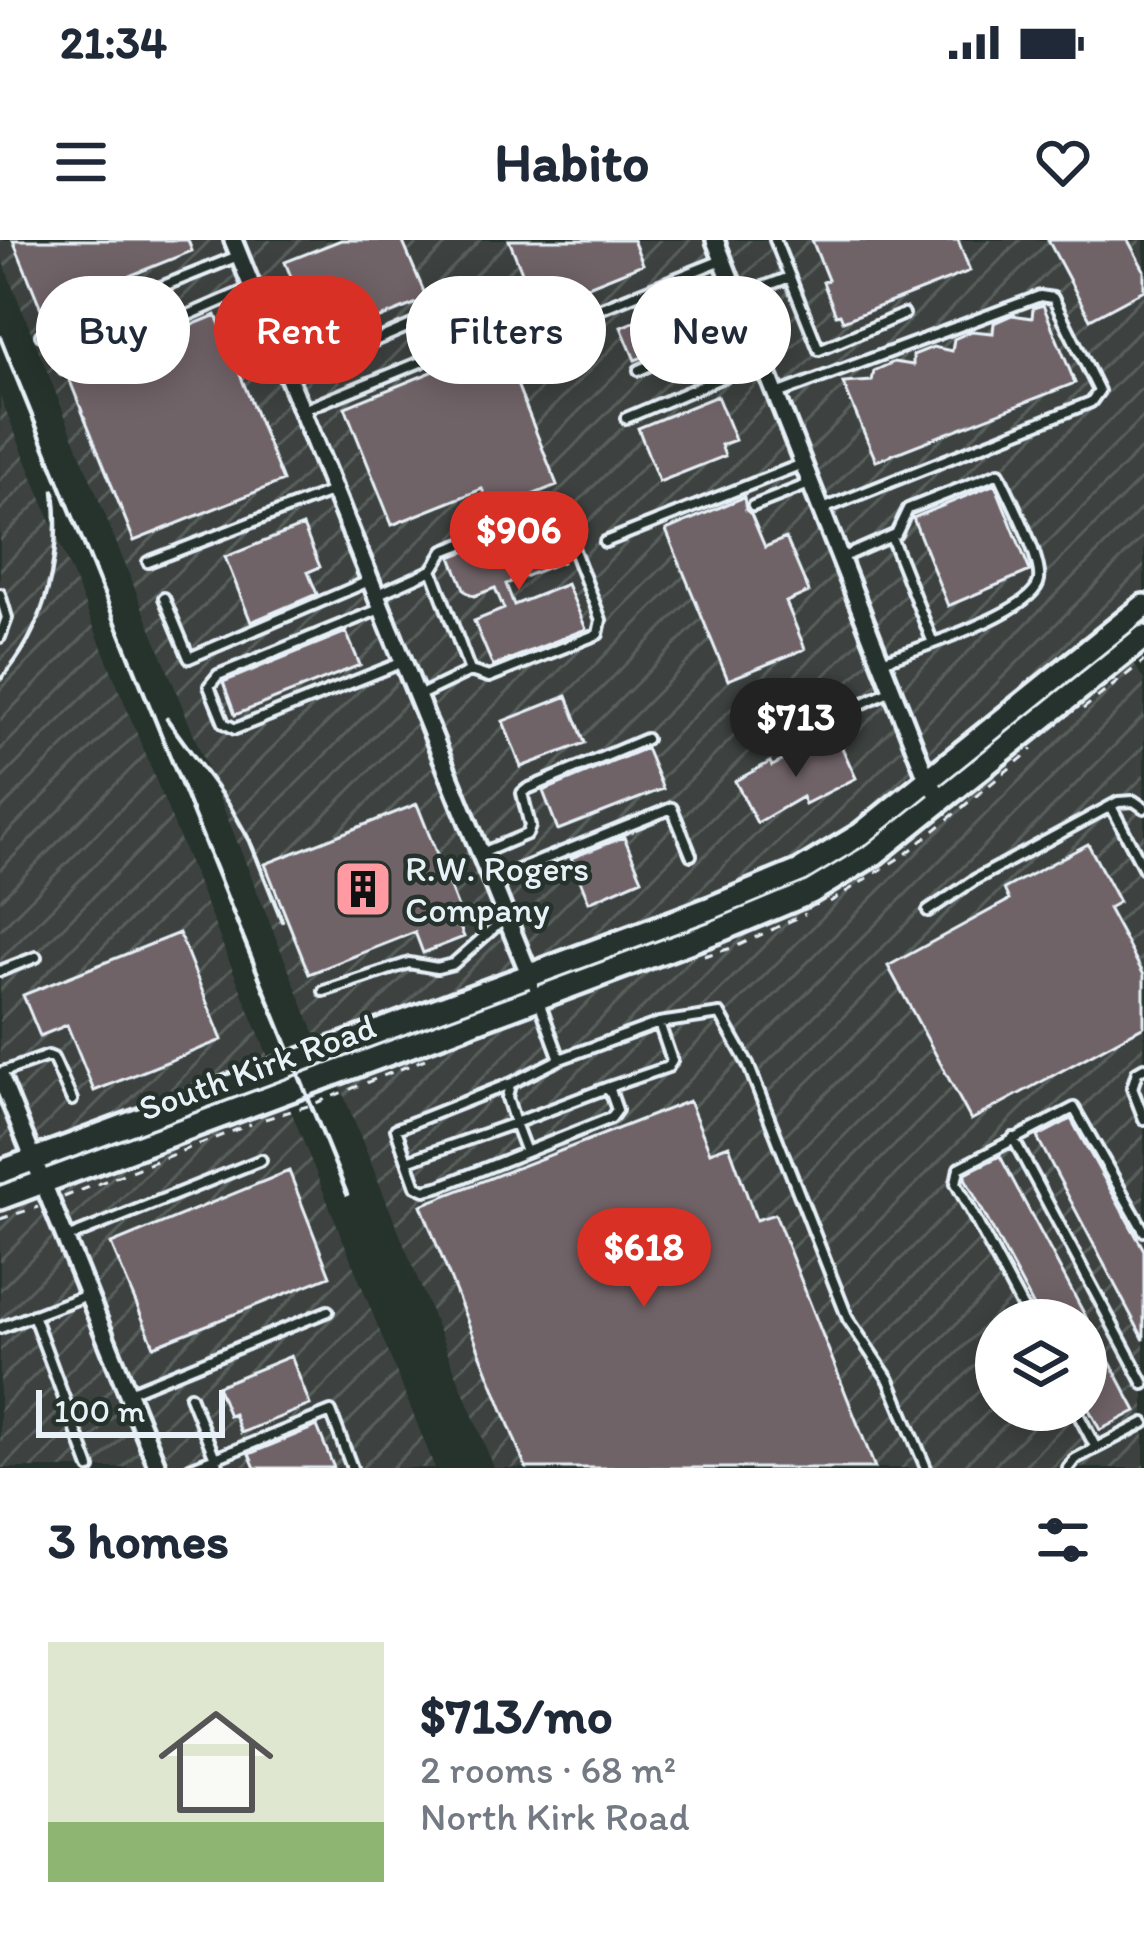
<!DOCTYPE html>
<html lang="en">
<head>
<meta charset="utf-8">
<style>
	body { margin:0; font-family:Itim,sans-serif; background:#f2f2f3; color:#1f2937; height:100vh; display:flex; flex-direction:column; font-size:45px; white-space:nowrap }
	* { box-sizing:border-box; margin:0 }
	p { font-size:39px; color:#747a83 }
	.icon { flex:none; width:66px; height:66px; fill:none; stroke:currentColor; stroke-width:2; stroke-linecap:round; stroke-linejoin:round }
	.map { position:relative; height:1228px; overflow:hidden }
	.side { display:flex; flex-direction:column; background:#fff; flex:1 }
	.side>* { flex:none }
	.guide { position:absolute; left:36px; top:36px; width:1074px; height:108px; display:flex; gap:24px }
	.tools { position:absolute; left:975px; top:1059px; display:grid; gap:24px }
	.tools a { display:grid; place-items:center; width:132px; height:132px; border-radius:50%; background:#fff; box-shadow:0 6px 30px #0003; font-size:60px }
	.scale { position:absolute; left:36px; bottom:30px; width:189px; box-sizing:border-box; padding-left:12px; border:6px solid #e8f1f8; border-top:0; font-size:33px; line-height:42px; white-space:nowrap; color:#e8f1f8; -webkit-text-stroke:9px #26332d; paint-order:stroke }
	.price { position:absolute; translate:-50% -102px; padding:0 27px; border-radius:42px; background:#d93025; color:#fff; font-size:39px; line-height:78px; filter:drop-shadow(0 3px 6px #0008) }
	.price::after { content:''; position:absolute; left:50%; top:72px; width:36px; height:27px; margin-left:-18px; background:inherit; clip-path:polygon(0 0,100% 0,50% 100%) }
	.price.on { background:#222; color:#fff }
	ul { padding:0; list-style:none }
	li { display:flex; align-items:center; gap:36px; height:300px; padding:0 48px }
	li+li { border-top:3px solid #e0e1e3 }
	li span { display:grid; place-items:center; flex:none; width:336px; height:240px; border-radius:0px; color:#555 }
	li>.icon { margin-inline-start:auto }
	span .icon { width:144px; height:144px; fill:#fffc; stroke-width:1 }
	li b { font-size:51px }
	h2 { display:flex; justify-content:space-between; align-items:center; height:144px; padding:0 48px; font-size:51px }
	.chip { padding:0 42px; border-radius:54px; background:#fff; box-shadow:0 6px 30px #0003; font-size:42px; line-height:108px }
	.chip.on { background:#d93025; color:#fff }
	.status { display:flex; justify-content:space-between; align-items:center; height:84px; padding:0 60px; background:#fff; direction:ltr }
	.status svg { height:33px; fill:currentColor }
	header { display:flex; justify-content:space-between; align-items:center; height:156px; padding:0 48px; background:#fff; font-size:54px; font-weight:800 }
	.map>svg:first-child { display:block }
</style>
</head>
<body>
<div class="status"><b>21:34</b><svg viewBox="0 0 49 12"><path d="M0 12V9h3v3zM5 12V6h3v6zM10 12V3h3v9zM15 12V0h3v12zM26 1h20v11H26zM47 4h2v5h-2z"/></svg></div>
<header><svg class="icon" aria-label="menu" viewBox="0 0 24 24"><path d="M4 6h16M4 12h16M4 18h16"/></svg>Habito<svg class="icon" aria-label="heart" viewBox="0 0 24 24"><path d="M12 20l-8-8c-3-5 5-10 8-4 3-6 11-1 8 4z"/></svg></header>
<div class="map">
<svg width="1144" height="1228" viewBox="0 0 1144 1228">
	<defs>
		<pattern id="industrial-furrows" width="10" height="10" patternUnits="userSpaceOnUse" patternTransform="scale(3)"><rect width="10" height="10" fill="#3c423f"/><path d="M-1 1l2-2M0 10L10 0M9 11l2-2" fill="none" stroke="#585e5c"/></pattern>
	</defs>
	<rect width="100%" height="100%" fill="#26332d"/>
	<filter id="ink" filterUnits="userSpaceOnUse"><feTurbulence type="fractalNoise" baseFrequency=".00833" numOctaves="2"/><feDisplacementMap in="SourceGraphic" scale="24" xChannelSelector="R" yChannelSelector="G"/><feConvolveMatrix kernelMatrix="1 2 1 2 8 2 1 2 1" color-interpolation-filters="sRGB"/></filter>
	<g filter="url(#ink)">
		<path fill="url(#industrial-furrows)" fill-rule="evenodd" d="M0 0H709L920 538 806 619 738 650 320 807 0 15Z
			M722 0H1144V355L931 530Z
			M0 156 271 824 0 925Z
			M1131 417 1144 441V1228H494L338 841 766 680ZM996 1080H1086V1170H996Z
			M287 861 435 1228H0V968Z"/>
		<path fill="#6f6468" stroke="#e8f1f8" stroke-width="3" d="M13 0H188L192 11 42 71Z
			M341 0H402L427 59 318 103 285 22Z
			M509 0H633L643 24 536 67Z
			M812 0H958L970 31 843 81 840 74 836 75 823 42 828 40Z
			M1048 0H1128L1144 30V50L1090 79Z
			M675 65 685 89 679 91 683 102 635 120 621 87Z
			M1043 65 1075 143 876 221 843 143 872 141 874 131 894 122 913 125V115L933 107 952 111 954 99 972 91 993 93 994 83 1012 75 1032 78 1033 68Z
			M216 75 283 241 134 301 68 136Z
			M501 104 557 245 492 271 482 249 392 285 345 167Z
			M717 156 735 200 721 205 725 216 659 242 638 188Z
			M995 244 1030 331 948 366 913 278Z
			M744 257 746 270 751 274 765 307 786 298 809 352 786 362 805 409 728 440 666 290Z
			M546 280 562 322 506 344 514 365 567 344 586 389 493 426 474 381 504 369 495 348 474 356 465 351 451 317Z
			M303 286 320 327 308 332 317 354 251 382 225 317Z
			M346 392 360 425 235 475 223 442Z
			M567 456 585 503 521 527 503 481Z
			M837 497 856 538 805 564 802 557 757 583 735 541 770 522 772 526 794 515 796 518Z
			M646 508 663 549 558 590 543 551Z
			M417 564 460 673 455 675 464 697 423 713 415 692 309 734 265 624Z
			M624 597 642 639 589 662 571 618Z
			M1088 604 1119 662 1108 668 1144 735V786L971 880 888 726 1009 660 1004 649Z
			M179 693 222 800 94 851 67 785 40 796 23 755Z
			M689 861 710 912 729 905 756 980 775 974 875 1228H526L421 965Z
			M1071 879 1144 1010V1100L1037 897Z
			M1000 916 1136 1171 1100 1190 1086 1164V1080H1041L965 938 966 933Z
			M289 931 330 1036 154 1106 111 1004Z
			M291 1116 310 1165 241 1193 234 1174 229 1176 217 1146Z
			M317 1186 334 1228H255L249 1214Z"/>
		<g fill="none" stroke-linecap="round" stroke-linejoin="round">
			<g stroke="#e8f1f8" stroke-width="16">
				<path id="service" d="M775 0 819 110 904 74
					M739 56 790 37
					M41 95 238 16
					M517 102 722 20
					M64 129 251 48
					M639 130 746 83
					M290 137 414 84
					M777 154 1040 56 1053 58 1099 151 1091 162 823 269
					M303 170 467 103
					M626 178 761 121
					M753 266 809 244
					M891 297 933 403
					M605 302 802 224
					M841 318 896 294 908 269 999 233C1009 256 1042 318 1039 340 1035 372 913 410 882 421
					M148 322 333 251
					M432 330 444 311 557 267 601 380 598 394 489 437 470 431
					M0 354 7 378 0 397
					M376 355 432 330 470 431 418 456
					M164 358 189 418 369 341
					M380 369 218 435 209 446 224 483 235 489 403 422
					M769 508 891 450
					M1111 566 1144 629
					M482 613 527 594 530 586 522 553 527 549 646 499
					M493 640 672 568 691 615
					M928 671 976 639 1118 562 1134 561 1144 568
					M0 731 36 717
					M530 737 560 819 659 783 720 774 748 824 848 1079 889 1140 926 1228
					M324 751 409 723 437 728 453 724 505 678
					M560 819 510 844 507 858 515 883 407 921 416 946 425 950 441 946 611 878 617 870 609 847 668 827 672 821 659 783
					M1144 828 1137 832 1132 848 1144 879
					M0 833 48 816 53 818 72 860
					M1013 898 1144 1144
					M526 912 515 883 609 847
					M407 921 396 889 509 844
					M67 998 261 920
					M33 1075 90 1228
					M1029 1080 956 943 959 928 1074 868 1144 991
					M0 1088 87 1055
					M129 1152 328 1071
					M190 1156 219 1228
					M1076 1170 1096 1208
					M190 1228 331 1172 352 1228
					M1068 1228 1075 1219 1144 1183"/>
			</g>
			<g stroke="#e8f1f8" stroke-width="24">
				<path id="minor" d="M233 0 530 736
					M715 0 928 541 943 560
					M0 836 158 1228"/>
			</g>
			<g stroke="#e8f1f8" stroke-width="30">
				<path id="secondary" d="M0 932 711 668 800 631 861 594 1144 366
					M0 958 718 691 811 652 874 614 1144 397"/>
			</g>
			<path stroke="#e8f1f8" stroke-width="3" stroke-dasharray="9 9" stroke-linecap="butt" d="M1083 469 1144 421
				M830 662 907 613 1033 509
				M704 716 735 707 805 674
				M265 879 311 865 425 819
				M64 957 251 884
				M0 979 38 967"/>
			<use href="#service" stroke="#26332d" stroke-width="8"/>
			<use href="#minor" stroke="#26332d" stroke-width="15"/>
			<use href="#secondary" stroke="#26332d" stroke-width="21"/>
			<path stroke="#e8f1f8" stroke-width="4.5" d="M0 97 347 954
				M0 440C46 390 62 317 54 251
				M167 479 230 566 250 601 282 681"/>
		</g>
	</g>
	<defs>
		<g id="building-square" transform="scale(3)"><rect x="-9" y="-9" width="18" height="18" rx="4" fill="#ff9aa2" stroke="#26332d"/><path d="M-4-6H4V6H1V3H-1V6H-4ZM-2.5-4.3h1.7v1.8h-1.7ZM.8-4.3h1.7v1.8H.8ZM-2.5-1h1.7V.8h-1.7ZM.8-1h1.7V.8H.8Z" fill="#111"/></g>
	</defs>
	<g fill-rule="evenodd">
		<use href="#building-square" x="363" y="649"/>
	</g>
	<g text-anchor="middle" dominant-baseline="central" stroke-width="9" stroke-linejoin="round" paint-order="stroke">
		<g font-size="36" fill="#e8f1f8" stroke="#26332d" text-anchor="start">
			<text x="405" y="628">R.W. Rogers<tspan x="405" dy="41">Company</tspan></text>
		</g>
		<g font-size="36" fill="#e8f1f8" stroke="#26332d">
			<text transform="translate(257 827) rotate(-20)">South Kirk Road</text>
		</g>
	</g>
</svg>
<div class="tools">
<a><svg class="icon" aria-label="layers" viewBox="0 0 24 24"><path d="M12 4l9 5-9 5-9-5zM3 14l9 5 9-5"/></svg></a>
</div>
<div class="scale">100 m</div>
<b class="price" style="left:519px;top:353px">$906</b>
<b class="price on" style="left:796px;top:540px">$713</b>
<b class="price" style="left:644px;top:1070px">$618</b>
<div class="guide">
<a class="chip">Buy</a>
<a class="chip on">Rent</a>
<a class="chip">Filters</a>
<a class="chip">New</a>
</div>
</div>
<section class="side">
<h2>3 homes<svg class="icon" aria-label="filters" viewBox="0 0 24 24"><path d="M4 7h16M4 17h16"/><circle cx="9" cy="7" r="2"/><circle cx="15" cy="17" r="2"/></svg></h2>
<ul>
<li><span style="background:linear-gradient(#dfe7d0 75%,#8fb573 0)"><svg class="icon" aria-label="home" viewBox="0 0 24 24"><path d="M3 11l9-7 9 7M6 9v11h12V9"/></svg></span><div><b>$713/mo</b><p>2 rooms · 68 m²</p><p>North Kirk Road</p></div></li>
</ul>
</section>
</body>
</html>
